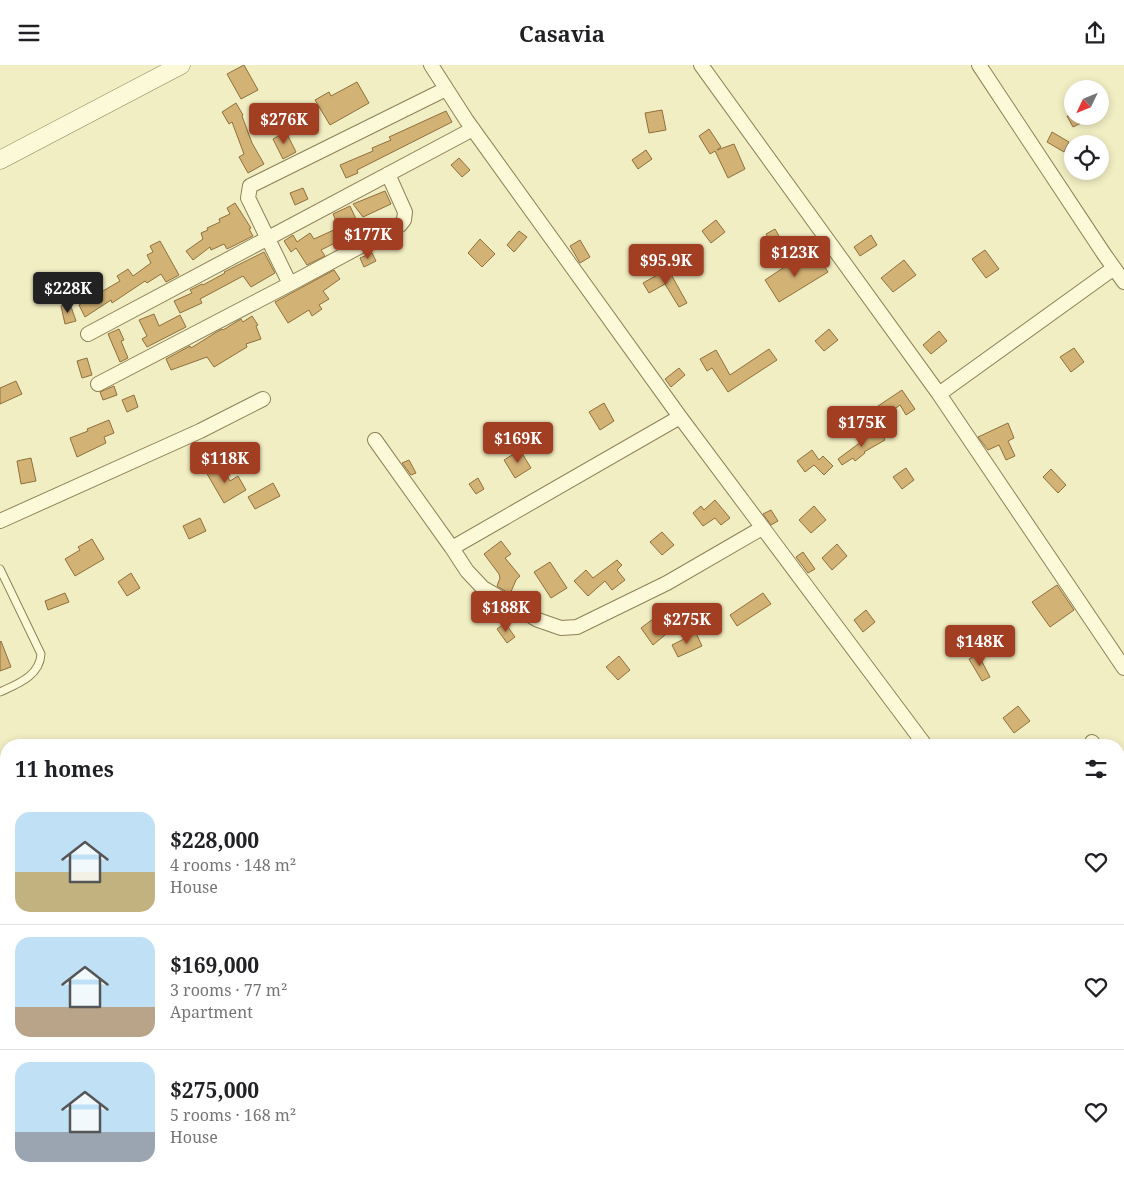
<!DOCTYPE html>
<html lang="en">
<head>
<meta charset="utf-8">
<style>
	body { margin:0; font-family:"Noto Serif",serif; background:#f2f2f2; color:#202124; height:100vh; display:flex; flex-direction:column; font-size:19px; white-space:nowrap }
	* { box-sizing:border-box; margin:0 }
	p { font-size:16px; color:#757577 }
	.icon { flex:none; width:28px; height:28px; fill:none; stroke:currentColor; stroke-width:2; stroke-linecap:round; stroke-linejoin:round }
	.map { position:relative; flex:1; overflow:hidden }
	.details { position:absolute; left:0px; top:674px; width:1125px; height:446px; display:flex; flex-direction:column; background:#fff; border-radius:20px 20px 0 0; box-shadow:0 2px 8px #0003 }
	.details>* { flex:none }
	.needle { width:32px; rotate:227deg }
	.tools { position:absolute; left:1064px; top:15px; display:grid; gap:10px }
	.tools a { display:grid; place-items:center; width:45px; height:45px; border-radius:50%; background:#fff; box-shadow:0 2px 8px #0003; font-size:25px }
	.price { position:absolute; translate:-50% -42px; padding:0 11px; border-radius:5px; background:#a23f23; color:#fff; font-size:16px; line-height:32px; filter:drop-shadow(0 1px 2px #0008) }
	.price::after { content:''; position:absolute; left:50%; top:30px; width:15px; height:11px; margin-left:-8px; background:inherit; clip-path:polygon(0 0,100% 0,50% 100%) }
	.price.on { background:#222; color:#fff }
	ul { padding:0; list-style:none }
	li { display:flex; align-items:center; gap:15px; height:125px; padding:0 15px }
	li+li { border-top:1px solid #e0e0e0 }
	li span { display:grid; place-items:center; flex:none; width:140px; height:100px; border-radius:15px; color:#555 }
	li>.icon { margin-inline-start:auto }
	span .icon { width:60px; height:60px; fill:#fffc; stroke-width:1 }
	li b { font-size:21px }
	h2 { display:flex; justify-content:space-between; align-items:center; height:60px; padding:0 15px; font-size:21px }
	header { display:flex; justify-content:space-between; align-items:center; height:65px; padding:0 15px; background:#fff; font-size:22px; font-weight:700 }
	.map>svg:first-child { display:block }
</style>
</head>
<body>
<header><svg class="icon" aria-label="menu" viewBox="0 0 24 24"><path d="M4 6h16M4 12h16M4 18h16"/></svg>Casavia<svg class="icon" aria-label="share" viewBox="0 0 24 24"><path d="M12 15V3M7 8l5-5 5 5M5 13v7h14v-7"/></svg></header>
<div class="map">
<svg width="1124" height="1119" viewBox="0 0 1124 1119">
	<rect width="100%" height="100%" fill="#f2eec3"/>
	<path fill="#d3b276" stroke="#8f703c" d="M244 0 258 25 241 34 227 9Z
		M357 17 369 38 330 60 315 35 329 27 331 31Z
		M236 38 243 50 242 51 252 78 264 99 248 108 239 92 244 89 232 57 229 59 222 47Z
		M662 45 666 65 649 68 645 48Z
		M446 46 452 57 357 105 358 108 346 113 340 100 373 86 372 83 391 75 389 72Z
		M1067 51H1095L1073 62Z
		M709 64 721 82 717 85 734 79 745 104 728 113 715 86 710 89 699 71Z
		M286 67 296 87 283 94 273 74Z
		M1052 67 1069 77 1064 87 1047 77Z
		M646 85 652 94 638 104 632 95Z
		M459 93 470 105 462 112 451 100Z
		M303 123 308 134 295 140 290 128Z
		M385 126 391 139 363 152 353 139Z
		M235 138 251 163 249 164 253 171 227 184 224 179 211 185 210 182 193 195 186 186 203 174 201 168 208 165 207 163 220 157 219 154 230 149 227 143Z
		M350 141 361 165 321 185 325 191 307 200 296 183 291 187 284 176 293 170 297 177 310 168 314 174 336 164 339 163 333 149Z
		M716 155 725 167 711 178 702 166Z
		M775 164 783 178 774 183 766 169Z
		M519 166 527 172 514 187 507 180Z
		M871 170 877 180 860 191 854 182Z
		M480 174 495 189 482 202 468 188Z
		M580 175 590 192 580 198 570 181Z
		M160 176 179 210 166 217 161 209 147 218 145 216 112 238 111 235 85 252 79 240 120 216 117 211 128 204 133 211 151 198 147 190 153 187 150 181Z
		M985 185 999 204 986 213 972 194Z
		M264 187 275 208 251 222 243 211 200 234 202 238 180 248 174 236 192 228 190 225 202 219 203 220 225 208 224 207Z
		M372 188 376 196 364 202 360 193Z
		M818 192 828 207 779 237 765 215 798 193 803 201Z
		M904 195 916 210 893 227 881 213Z
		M668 204 687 238 679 242 665 219 649 228 643 218Z
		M334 205 340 214 323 226 329 234 319 240 322 244 312 251 309 245 288 258 275 237Z
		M70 239 76 256 65 259 61 241Z
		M154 249 159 261 180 250 186 262 147 282 142 274 147 271 139 255Z
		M252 251 258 260 256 261 261 274 246 279 247 282 214 302 207 292 171 305 166 294 190 281 191 283 215 268 222 264 223 265 241 254 243 257Z
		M119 264 124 275 121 276 128 293 120 297 108 269Z
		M829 264 838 275 824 286 815 276Z
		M939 266 947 276 931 289 923 280Z
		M1074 283 1084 297 1071 307 1060 292Z
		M769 284 777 295 728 327 712 303 707 306 700 294 716 285 730 310Z
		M87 293 92 310 82 313 77 296Z
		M679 303 685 310 671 322 665 314Z
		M16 316 22 329 0 339V323Z
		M114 321 117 330 103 335 100 327Z
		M902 325 915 344 906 350 900 340 885 351 878 341Z
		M134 330 138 342 127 347 122 335Z
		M604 338 614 356 600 365 589 347Z
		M109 355 114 368 104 372 106 378 77 392 70 373 88 366 87 364Z
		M1008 358 1014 373 1008 376 1015 391 1006 395 999 380 988 385 978 372Z
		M880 366 885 375 864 387 865 388 855 396 853 393 842 400 838 394 865 374Z
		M520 385 531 403 515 413 504 395Z
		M812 385 819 395 823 391 833 401 824 410 814 400 805 407 797 396Z
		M31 393 36 416 21 419 17 396Z
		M409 395 416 408 411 410 402 398Z
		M220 399 230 416 238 411 246 425 224 438 206 407Z
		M906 403 914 415 902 424 893 412Z
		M1051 404 1066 420 1058 428 1043 412Z
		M478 413 484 424 476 429 469 419Z
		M273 418 280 431 255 444 248 432Z
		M715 435 730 453 721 460 715 453 703 461 693 448 701 441 704 445Z
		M814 441 826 455 811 468 799 455Z
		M771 445 778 456 771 460 763 449Z
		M200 453 206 466 189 474 183 461Z
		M662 467 674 480 662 490 650 477Z
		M92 474 104 494 75 511 65 494 80 485 78 482Z
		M501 476 511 489 505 493 520 511 516 515 510 529 497 521 500 513 499 509 484 489Z
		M837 479 847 491 832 505 822 493Z
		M803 487 815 504 808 508 796 492Z
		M617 495 622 500 617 505 625 515 612 525 605 516 588 531 574 516 586 505 593 513Z
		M550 497 567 523 551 533 534 507Z
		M131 508 140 523 127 531 118 517Z
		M1057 520 1074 545 1050 562 1032 537Z
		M65 528 69 537 48 545 45 536Z
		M763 528 771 539 737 561 730 550Z
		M866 545 875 557 863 567 854 555Z
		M653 554 665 570 653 580 641 563Z
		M505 558 515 572 507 578 497 564Z
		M696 568 702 581 678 592 672 580Z
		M1 576 11 602 0 606V577Z
		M978 589 990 612 982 616 969 594Z
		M619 591 630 605 618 615 606 602Z
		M1018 641 1030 656 1014 668 1003 653Z"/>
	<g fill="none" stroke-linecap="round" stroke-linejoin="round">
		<g stroke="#8e8158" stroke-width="9">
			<path id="service" d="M0 504 41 589C40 611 17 619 0 627"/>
		</g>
		<g stroke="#8e8158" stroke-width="16">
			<path id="minor" d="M431 0 467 56 680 352 925 680
				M701 0 939 329 1124 603
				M979 0 1104 189 1124 217
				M290 219 250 137 248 133 250 121 446 24
				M88 269 473 64
				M98 319 290 219 400 160 404 155 405 147 388 109
				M939 329 1114 203
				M375 375 452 483 467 506 483 523 538 555 561 563 577 562 667 518 762 463
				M0 456 200 366 263 334
				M452 483 680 352
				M1092 677 1094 680
				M1119 718 1124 726
				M1119 912 1124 908
				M1119 995 1124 1006"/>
		</g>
		<g stroke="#8e8158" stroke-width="19">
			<path id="tertiary" d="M0 95 181 0"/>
		</g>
		<use href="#service" stroke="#fbf9d7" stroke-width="7"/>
		<use href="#minor" stroke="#fbf9d7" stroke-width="14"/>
		<use href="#tertiary" stroke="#fbf9d7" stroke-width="18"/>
	</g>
</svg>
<div class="tools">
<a><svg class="needle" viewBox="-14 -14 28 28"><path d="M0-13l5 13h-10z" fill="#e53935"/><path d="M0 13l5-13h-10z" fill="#757577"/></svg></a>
<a><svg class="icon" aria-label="locate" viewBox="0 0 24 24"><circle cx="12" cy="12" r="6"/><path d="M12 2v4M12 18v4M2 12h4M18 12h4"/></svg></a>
</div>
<b class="price" style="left:284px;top:80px">$276K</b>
<b class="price" style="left:368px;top:195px">$177K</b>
<b class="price" style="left:795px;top:213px">$123K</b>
<b class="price" style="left:666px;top:221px">$95.9K</b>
<b class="price on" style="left:68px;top:249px">$228K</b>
<b class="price" style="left:862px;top:383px">$175K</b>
<b class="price" style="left:518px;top:399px">$169K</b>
<b class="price" style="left:225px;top:419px">$118K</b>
<b class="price" style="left:506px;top:568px">$188K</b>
<b class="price" style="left:687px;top:580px">$275K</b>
<b class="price" style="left:980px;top:602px">$148K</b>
<section class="details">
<h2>11 homes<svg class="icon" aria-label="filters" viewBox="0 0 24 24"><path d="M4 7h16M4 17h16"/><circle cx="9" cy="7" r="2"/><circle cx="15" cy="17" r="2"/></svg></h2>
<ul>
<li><span style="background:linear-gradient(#bfe0f5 60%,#c2b280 0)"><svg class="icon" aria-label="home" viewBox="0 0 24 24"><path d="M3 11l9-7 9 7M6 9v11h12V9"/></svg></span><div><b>$228,000</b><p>4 rooms · 148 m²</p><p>House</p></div><svg class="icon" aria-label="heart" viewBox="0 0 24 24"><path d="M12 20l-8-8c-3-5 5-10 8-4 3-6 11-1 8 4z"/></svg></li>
<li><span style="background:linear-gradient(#bfe0f5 70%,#b9a48a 0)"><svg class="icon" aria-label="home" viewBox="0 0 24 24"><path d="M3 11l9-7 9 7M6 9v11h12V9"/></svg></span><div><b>$169,000</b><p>3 rooms · 77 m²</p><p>Apartment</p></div><svg class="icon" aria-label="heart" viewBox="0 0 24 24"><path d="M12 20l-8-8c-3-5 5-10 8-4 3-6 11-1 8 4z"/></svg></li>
<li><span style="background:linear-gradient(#bfe0f5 70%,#9aa5b1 0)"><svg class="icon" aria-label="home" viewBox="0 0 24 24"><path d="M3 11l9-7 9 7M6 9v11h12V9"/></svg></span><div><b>$275,000</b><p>5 rooms · 168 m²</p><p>House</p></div><svg class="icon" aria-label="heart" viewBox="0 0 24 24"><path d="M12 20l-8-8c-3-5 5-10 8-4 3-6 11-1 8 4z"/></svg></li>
</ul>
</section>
</div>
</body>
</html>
